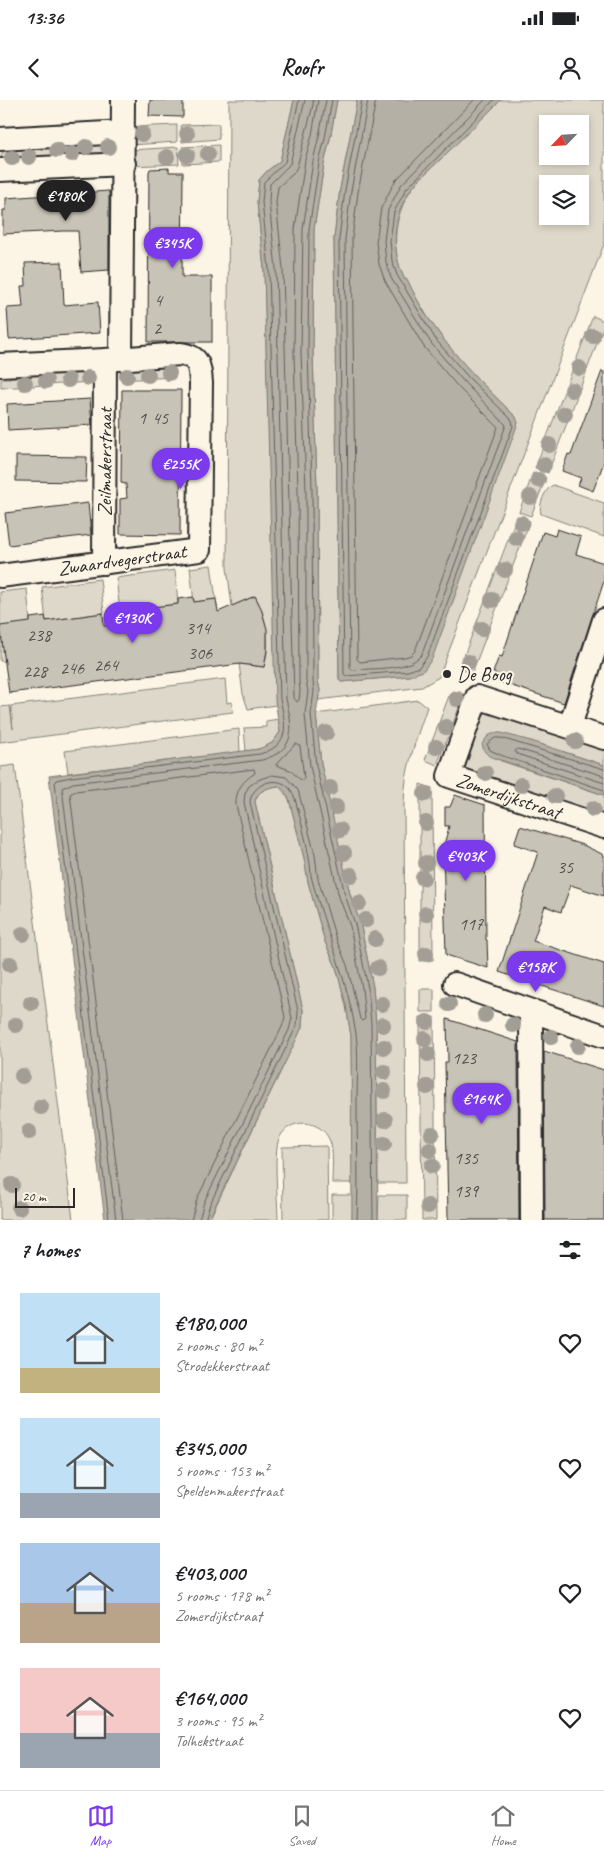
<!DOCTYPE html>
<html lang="en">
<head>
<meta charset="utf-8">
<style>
	body { margin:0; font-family:Caveat,sans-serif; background:#f6f6f6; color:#202124; height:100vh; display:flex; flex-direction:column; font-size:19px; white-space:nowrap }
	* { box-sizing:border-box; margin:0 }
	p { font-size:16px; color:#757577 }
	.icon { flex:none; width:28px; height:28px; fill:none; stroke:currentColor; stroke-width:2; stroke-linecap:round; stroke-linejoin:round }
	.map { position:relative; height:1120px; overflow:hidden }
	.side { display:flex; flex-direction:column; background:#fff; flex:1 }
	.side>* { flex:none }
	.needle { width:32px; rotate:245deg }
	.tools { position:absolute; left:539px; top:15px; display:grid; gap:10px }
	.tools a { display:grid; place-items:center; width:50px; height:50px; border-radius:0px; background:#fff; box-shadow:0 2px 8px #0003; font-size:25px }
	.scale { position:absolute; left:15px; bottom:12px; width:60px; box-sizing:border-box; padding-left:5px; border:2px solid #2b2b2b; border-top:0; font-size:14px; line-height:18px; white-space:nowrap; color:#2b2b2b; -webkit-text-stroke:4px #fcf5e5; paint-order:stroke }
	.price { position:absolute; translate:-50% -42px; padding:0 11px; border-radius:18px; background:#7c3aed; color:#fff; font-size:16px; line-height:32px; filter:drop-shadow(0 1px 2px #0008) }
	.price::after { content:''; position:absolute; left:50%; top:30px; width:15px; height:11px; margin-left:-8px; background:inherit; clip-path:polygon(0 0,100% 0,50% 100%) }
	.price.current { background:#222; color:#fff }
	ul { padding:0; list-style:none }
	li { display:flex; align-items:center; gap:15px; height:125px; padding:0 20px }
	li span { display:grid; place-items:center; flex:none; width:140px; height:100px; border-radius:0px; color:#555 }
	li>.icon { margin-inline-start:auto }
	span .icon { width:60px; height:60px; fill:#fffc; stroke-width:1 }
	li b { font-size:21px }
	h2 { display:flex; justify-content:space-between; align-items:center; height:60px; padding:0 20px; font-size:21px }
	.status { display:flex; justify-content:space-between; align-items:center; height:35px; padding:0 25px; background:#fff; direction:ltr }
	.status svg { height:14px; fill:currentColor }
	header { display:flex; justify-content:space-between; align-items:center; height:65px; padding:0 20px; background:#fff; font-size:22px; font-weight:800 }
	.menu { display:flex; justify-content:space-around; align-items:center; height:70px; border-top:1px solid #e0e0e0; background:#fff; font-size:14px; color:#757577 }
	.menu a { display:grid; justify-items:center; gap:2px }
	.menu .current { color:#7c3aed }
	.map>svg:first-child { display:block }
</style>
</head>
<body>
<div class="status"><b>13:36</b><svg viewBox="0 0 49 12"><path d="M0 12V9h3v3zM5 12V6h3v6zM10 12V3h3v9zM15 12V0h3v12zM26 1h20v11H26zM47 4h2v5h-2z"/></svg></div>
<header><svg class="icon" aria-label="back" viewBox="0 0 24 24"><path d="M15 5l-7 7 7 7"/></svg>Roofr<svg class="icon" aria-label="person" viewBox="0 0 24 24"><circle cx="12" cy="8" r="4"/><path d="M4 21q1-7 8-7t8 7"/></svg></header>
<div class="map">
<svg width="604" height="1120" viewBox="0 0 604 1120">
	<rect width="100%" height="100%" fill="#fcf5e5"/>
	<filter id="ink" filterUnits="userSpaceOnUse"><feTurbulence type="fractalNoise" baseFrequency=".02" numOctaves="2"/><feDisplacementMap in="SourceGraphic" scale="10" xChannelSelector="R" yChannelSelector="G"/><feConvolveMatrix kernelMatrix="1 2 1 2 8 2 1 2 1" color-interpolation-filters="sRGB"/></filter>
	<g filter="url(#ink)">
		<path fill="#ded8ca" stroke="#84827a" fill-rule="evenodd" d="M229 0H294L280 61 267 71 259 80 257 102 264 169 276 605 248 609 243 594 239 564 264 567C271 542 267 519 255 496L232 506 227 468Z
			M337 0H357L340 89 334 138 339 579 341 582 409 576 516 317C473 275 432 235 407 179L405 180C389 148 394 111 416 83L501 0H604V144L439 577 422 587 318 600 320 590 318 581 317 389 313 252 314 129 324 64 330 39ZM548 24H580V56H548ZM548 84H580V116H548Z
			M219 24V39L182 42 181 25Z
			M177 25V42L130 45V27Z
			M109 42 112 44V55L5 61 1 55 5 49Z
			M219 45V62L183 64 182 47Z
			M178 47 179 64 130 66V50Z
			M593 216 604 221V225L548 373 535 368Z
			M173 267 175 277 120 280V271Z
			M87 273 91 274V282L1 288V279H9L10 277Z
			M533 373 546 378 531 416 519 412Z
			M553 385 604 403V437L541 414C538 406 545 388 553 385Z
			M517 416 530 421 472 573 459 569Z
			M211 465 216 499 194 502 190 468Z
			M175 470 178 504 120 511 116 478Z
			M100 479 104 513 46 521 42 487Z
			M27 489 30 522 5 561H0V492Z
			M225 579 227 603 232 602 233 612 0 642V607L10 606 13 629 11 606Z
			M454 591 464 595 437 665 425 660 450 593Z
			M418 600 427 607C416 640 404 670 404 705L406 1083H378L376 924 373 887 360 822 350 794 330 710 321 664 316 614Z
			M486 610 604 645V665L531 641 486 653 501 661 604 695V717L469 672 464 666 482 612Z
			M279 619 280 632C273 647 261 649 246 651L244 628 266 627V621Z
			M239 629 240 652 68 673 65 651Z
			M15 665 73 1120H0V667Z
			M420 684 432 688 433 860 420 861Z
			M279 686 289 699 304 758 308 782 325 842 336 867 346 905 351 936 353 1083H332C332 1070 334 1053 330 1041 321 1018 288 1017 279 1039 273 1052 278 1103 278 1120H209L302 927 303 910 255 702C257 690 269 687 279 686Z
			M420 889H434V912H420Z
			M420 917H434L436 1120H422Z
			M327 1046 328 1120H283L282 1047Z
			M332 1095H353L352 1120H332Z
			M379 1095H407V1120H378Z"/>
		<path fill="#b4b0a5" stroke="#7d7b74" d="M294 0H337L330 39 324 64 314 129 313 252 317 389 318 581 320 590 316 614 321 664 350 794 360 822 373 887 376 924 378 1120H352L351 936 346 905 336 867 325 842 308 782 304 758 289 699 284 690 279 686C269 687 257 690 255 702L303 910 302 927 299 934 215 1106 209 1120H105L49 676 259 649 272 643 280 632 275 600 264 169 257 102 259 80 267 71 280 61Z
			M357 0H501C483 18 464 36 446 54 434 66 419 78 409 92 392 118 391 152 405 180L407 179C432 235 473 275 516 317L518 323 432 559 423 571 409 576 341 582 339 579 334 138 340 89Z
			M494 633H501L531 641 604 665V695L489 656 484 651 482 644 488 636Z"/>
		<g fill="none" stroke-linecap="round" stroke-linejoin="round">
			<path stroke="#62605c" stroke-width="1" d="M313 0V5L297 67 293 74 278 87 276 102 283 169 294 598 297 602 299 600 300 591 299 581 298 390 294 253 295 129 305 60 312 35 318 0
				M332 0 325 38 319 63 309 129 308 252 312 390 313 581 314 591 311 614 316 665 345 795 355 824 368 888 371 924 373 1120
				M362 0 345 90 339 139 344 574 346 576 408 571 419 567 427 557 513 326 512 320 469 278 436 240 397 175 392 161 390 141 394 112 406 89 494 0
				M368 0 351 91 345 139 350 567 352 570C372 568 410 571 422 554L506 325 464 282 431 243 391 178 386 162 384 141 388 110 401 85 485 0
				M376 0 358 92 352 139 357 559 360 562 405 557 411 555 415 551 498 327 458 287 424 247 385 181 379 164 376 142 381 108 395 81 474 0
				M296 644 300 646 304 678 302 681 290 670 276 665Z
				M604 669 501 638H495L487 644 490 650 503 656 604 690
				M604 676 518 649 515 651 517 654 604 683
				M109 1120 55 682 56 680 71 677 260 654C291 645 286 625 280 599L269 169 262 102 264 82 285 62 299 0
				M116 1120 62 688 73 683 262 660C297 650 293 628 286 599L276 169 269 102 270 84 290 64 305 0
				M123 1120 70 694 76 691 254 669 255 673C243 681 235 690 236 705L285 917 282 927 197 1099 191 1120
				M199 1120 204 1102 289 930 292 918 244 702 245 693 249 686 260 679 272 675 286 677 298 690 315 755 318 779 336 839 347 865 360 919 362 921 365 919 362 888 350 826 339 797 310 666 305 614 308 591 306 581V390L301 252 303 129 313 61 319 36 326 0
				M205 1120 210 1104 297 925 298 911 250 702C252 681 287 670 295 699 300 718 306 738 309 758 311 765 310 773 312 780 326 832 348 880 356 934 359 956 357 980 357 1002 357 1041 359 1081 357 1120"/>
		</g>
		<path fill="#c8c3b7" stroke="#2b2b2b" d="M150 0H183V17L149 16Z
			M169 68V72H183L182 177H212V242H148L149 72 150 69Z
			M109 91V170L81 172 78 131H63L3 134V110H6V98Z
			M62 162 64 205 98 202 100 233 9 239 7 208 23 207 21 186H26L25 163Z
			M602 271 604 272V362L593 391 578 385 581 378 562 371 568 354 571 355Z
			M122 290H181L180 435 120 434V399L127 398 126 384 121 383Z
			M90 299 92 325 8 330 7 304Z
			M16 356 87 357 86 382 16 381Z
			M88 403 91 435 9 445 5 413Z
			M557 429 581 437 576 454 604 463V481L564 603 494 580 496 573H493L499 556 502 557 543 432 555 436Z
			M255 496 261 508 267 529V550L264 567 240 564 9 593 0 526 30 522V518L45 516 46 521 103 513 104 526 120 525V511L178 504V499L193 497 194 502 216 499 218 512Z
			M455 695 485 705 486 840H487L488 868 446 855 443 749 449 726H445V707H450Z
			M520 726 583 745 604 755V796L571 785 561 812 545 806 533 841 604 864V906L499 872 538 752 514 744Z
			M447 919 518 942 519 1120H449L448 1117 445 962H448Z
			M544 951 604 970V1120H545Z"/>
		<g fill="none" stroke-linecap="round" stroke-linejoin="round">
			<g stroke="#2b2b2b" stroke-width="26">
				<g id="minor">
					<path d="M0 39 124 32"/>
					<path d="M0 70 124 64"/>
					<path d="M121 259 123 0"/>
					<path d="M0 265 105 260 180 254C199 256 200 266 201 283L199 450 0 476"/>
					<path id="s1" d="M104 463 105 260"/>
					<path d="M570 626 604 520"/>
					<path id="s2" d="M604 638 477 597 449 676 604 727"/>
					<path d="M455 884 604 936"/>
					<path d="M531 911 532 1120"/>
				</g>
			</g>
			<use href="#minor" stroke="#fcf5e5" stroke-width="22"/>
		</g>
		<g fill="#a29e95">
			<circle cx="142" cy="34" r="8"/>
			<circle cx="187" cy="34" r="8"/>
			<circle cx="86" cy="47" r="8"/>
			<circle cx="108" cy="47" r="8"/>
			<circle cx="57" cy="50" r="8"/>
			<circle cx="72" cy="54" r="8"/>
			<circle cx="208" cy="54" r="8"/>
			<circle cx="187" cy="55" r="8"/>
			<circle cx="29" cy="57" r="8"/>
			<circle cx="167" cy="57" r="8"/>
			<circle cx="12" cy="58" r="8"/>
			<circle cx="593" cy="236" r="8"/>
			<circle cx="579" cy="268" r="8"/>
			<circle cx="169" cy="273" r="8"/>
			<circle cx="148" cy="275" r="8"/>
			<circle cx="127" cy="276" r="8"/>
			<circle cx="88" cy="278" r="8"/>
			<circle cx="68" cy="280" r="8"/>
			<circle cx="46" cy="281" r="8"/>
			<circle cx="25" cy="283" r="8"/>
			<circle cx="572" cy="290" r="8"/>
			<circle cx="565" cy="314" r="8"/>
			<circle cx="549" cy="345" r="8"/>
			<circle cx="544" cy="365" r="8"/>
			<circle cx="538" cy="380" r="8"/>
			<circle cx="530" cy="397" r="8"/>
			<circle cx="521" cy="423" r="8"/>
			<circle cx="516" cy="438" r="8"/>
			<circle cx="505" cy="470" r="8"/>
			<circle cx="492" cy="500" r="8"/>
			<circle cx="482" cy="529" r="8"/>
			<circle cx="468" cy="562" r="8"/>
			<circle cx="457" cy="599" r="8"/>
			<circle cx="446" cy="627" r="8"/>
			<circle cx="326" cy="633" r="8"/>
			<circle cx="575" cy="641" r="8"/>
			<circle cx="436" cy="647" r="8"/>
			<circle cx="485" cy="673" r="8"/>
			<circle cx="521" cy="685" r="8"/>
			<circle cx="330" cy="688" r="8"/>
			<circle cx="425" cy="694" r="8"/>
			<circle cx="555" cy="696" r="8"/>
			<circle cx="336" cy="707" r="8"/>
			<circle cx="593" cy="709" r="8"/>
			<circle cx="426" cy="723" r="8"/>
			<circle cx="340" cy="730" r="8"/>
			<circle cx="344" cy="753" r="8"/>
			<circle cx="426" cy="763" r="8"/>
			<circle cx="351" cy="775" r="8"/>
			<circle cx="423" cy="778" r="8"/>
			<circle cx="359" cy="803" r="8"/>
			<circle cx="426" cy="814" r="8"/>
			<circle cx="366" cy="820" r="8"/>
			<circle cx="23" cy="834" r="8"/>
			<circle cx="375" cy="839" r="8"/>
			<circle cx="426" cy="854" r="8"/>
			<circle cx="10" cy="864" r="8"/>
			<circle cx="378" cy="868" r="8"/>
			<circle cx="31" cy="903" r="8"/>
			<circle cx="382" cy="904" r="8"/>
			<circle cx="449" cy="904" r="8"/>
			<circle cx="485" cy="915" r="8"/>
			<circle cx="427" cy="922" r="8"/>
			<circle cx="16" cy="925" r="8"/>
			<circle cx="383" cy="925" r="8"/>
			<circle cx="513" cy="925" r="8"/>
			<circle cx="551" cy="937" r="8"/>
			<circle cx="425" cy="939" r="8"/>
			<circle cx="578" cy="946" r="8"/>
			<circle cx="384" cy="947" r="8"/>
			<circle cx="428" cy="954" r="8"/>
			<circle cx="384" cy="972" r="8"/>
			<circle cx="22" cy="976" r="8"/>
			<circle cx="427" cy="987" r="8"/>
			<circle cx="384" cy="991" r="8"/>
			<circle cx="41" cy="1007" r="8"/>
			<circle cx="385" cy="1020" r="8"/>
			<circle cx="29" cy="1032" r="8"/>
			<circle cx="432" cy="1034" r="8"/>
			<circle cx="384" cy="1044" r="8"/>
			<circle cx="430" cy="1050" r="8"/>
			<circle cx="432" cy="1066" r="8"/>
			<circle cx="12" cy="1085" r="8"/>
			<circle cx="428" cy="1106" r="8"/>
			<circle cx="19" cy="1108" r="8"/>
		</g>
	</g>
	<circle fill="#2b2b2b" stroke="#fcf5e5" stroke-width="2" cx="447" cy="574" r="5"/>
	<g text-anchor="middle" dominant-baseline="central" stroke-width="4" stroke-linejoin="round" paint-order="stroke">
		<g font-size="18" fill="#52514e">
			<text x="158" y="200">4</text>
			<text x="157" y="228">2</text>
			<text x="142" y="318">1</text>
			<text x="160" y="318">45</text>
			<text x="198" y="528">314</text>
			<text x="39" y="535">238</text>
			<text x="200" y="553">306</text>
			<text x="106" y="565">264</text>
			<text x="72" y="568">246</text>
			<text x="35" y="571">228</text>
			<text x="565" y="767">35</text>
			<text x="471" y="824">117</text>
			<text x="464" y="958">123</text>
			<text x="466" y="1058">135</text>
			<text x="466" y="1091">139</text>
		</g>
		<g font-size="20" fill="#2b2b2b" stroke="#fcf5e5">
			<text stroke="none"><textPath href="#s1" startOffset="101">Zeilmakerstraat</textPath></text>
			<text transform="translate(122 460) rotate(-8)">Zwaardvegerstraat</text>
			<text stroke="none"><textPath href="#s2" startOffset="280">Zomerdijkstraat</textPath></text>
		</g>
		<g font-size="20" fill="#2b2b2b" stroke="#fcf5e5" text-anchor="start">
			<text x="457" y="574">De Boog</text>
		</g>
	</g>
</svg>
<div class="tools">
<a><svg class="needle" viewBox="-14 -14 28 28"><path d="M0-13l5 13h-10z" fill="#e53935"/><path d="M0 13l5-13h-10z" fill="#757577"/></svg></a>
<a><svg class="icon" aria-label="layers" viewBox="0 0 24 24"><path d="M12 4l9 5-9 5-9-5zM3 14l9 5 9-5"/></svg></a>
</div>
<div class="scale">20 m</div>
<b class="price current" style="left:66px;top:122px">€180K</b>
<b class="price" style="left:173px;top:169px">€345K</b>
<b class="price" style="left:181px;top:390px">€255K</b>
<b class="price" style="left:133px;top:544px">€130K</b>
<b class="price" style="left:466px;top:782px">€403K</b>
<b class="price" style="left:536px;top:893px">€158K</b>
<b class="price" style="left:482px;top:1025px">€164K</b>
</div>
<section class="side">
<h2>7 homes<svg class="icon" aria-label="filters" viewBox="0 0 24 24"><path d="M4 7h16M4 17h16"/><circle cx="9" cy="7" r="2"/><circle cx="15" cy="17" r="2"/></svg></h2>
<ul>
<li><span style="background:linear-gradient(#bfe0f5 75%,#c2b280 0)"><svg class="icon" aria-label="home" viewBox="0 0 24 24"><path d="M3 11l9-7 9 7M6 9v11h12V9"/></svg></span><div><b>€180,000</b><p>2 rooms · 80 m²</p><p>Strodekkerstraat</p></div><svg class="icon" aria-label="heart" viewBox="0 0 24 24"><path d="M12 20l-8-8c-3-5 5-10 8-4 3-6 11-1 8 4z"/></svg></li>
<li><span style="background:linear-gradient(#bfe0f5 75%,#9aa5b1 0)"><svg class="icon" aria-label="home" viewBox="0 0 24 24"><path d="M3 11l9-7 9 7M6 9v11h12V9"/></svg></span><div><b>€345,000</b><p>5 rooms · 153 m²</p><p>Speldenmakerstraat</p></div><svg class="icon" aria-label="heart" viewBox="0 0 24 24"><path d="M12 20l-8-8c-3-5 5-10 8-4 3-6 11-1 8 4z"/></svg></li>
<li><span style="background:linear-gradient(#a9c7e8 60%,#b9a48a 0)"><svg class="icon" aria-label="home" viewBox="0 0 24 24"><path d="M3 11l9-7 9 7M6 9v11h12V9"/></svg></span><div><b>€403,000</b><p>5 rooms · 178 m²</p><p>Zomerdijkstraat</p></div><svg class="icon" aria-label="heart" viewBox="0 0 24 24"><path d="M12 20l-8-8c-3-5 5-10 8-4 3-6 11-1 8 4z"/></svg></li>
<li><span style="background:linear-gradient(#f6c9c9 65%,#9aa5b1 0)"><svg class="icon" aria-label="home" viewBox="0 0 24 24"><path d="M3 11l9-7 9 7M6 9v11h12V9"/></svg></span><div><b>€164,000</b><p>3 rooms · 95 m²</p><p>Tolhekstraat</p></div><svg class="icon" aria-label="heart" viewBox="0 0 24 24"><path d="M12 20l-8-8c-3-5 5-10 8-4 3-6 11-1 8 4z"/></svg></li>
</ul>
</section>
<nav class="menu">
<a class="current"><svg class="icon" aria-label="map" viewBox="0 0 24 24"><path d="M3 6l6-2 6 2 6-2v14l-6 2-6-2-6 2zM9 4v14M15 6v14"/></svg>Map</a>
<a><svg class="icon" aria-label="saved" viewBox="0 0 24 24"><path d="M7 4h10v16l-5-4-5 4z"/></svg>Saved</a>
<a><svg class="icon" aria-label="home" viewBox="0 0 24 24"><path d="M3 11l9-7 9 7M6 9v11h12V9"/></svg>Home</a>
</nav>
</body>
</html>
